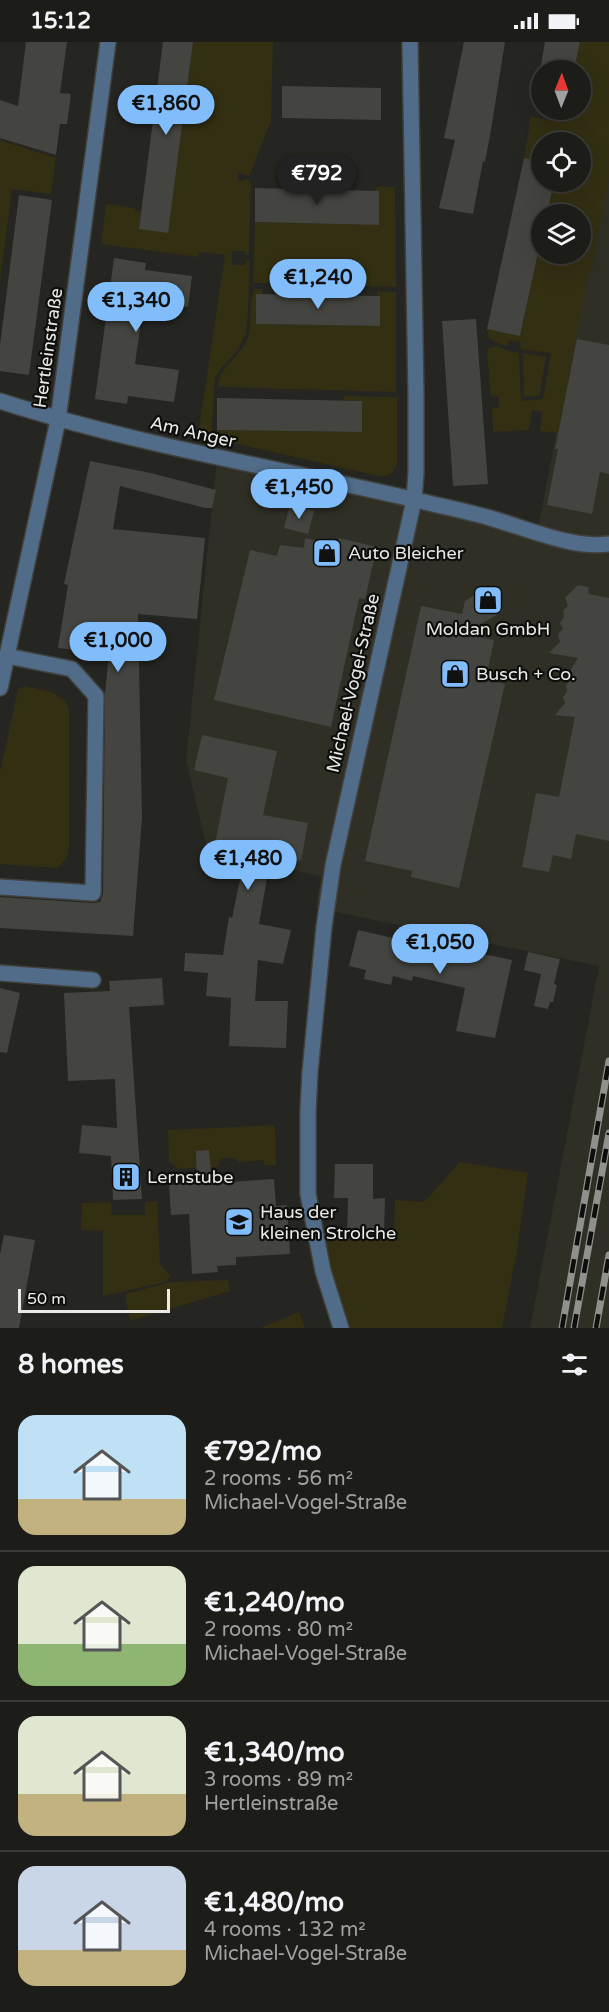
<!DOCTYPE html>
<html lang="en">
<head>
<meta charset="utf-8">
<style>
	body { margin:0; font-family:"Varela Round",sans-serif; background:#292926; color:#f1f3f6; height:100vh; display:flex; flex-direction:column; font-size:22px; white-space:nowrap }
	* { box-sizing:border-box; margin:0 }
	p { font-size:20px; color:#a0a1a2 }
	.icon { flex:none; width:33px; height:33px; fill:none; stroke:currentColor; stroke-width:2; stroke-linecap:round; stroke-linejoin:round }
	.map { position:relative; height:1286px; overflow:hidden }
	.details { display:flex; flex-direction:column; background:#1c1c19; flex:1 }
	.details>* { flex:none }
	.needle { width:39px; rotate:1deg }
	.fabs { position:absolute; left:531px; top:18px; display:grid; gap:12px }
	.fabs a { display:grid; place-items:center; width:60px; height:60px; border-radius:50%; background:#1c1c19; box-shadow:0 6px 24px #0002,0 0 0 2px #3a3a38; font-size:30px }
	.scale { position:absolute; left:18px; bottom:15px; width:152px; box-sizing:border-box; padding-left:6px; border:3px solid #eaeae7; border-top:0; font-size:16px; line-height:21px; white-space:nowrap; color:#eaeae7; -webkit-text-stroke:4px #0e0e0c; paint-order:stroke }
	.price { position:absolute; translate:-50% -51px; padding:0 14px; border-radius:21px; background:#80bdfa; color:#111; font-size:20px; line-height:39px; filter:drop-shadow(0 2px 3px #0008) }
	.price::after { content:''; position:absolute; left:50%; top:36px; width:18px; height:14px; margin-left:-9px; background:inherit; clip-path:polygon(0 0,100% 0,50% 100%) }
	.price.on { background:#222; color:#fff }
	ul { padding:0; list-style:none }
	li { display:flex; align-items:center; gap:18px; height:150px; padding:0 18px }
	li+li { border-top:2px solid #3a3a38 }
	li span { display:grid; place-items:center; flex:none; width:168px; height:120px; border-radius:18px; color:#555 }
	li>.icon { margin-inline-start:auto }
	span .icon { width:72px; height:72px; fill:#fffc; stroke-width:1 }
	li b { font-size:26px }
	h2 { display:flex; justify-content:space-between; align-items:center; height:72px; padding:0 18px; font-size:26px }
	.status { display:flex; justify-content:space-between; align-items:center; height:42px; padding:0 30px; background:#1c1c19; direction:ltr }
	.status svg { height:16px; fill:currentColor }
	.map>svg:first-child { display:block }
</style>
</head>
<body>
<div class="status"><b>15:12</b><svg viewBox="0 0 49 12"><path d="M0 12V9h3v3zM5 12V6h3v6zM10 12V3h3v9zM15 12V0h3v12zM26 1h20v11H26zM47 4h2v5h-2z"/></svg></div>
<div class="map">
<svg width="609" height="1286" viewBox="0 0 609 1286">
	<rect width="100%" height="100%" fill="#252521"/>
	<path fill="#302f26" d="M609 116V1286H530L599 924 316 866 321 834 208 811 186 718 217 417 538 487Z"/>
	<path fill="#332f13" d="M193 0H273L271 79 250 132 248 134 238 131V139L248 137 251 142 249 212 246 214 245 209H232V223H245L246 218 250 219 248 270 246 292 237 309 221 326 215 336 211 396 198 393 225 213 199 210 198 215 101 202 106 162 135 166V169H141L139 186 168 190Z
		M580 0H609V135L592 227H589L558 391 540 389 542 370 532 368 529 388 493 390 492 366 499 365V354L491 355 487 310 488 306 498 304 506 308 519 311 521 359 543 357 551 311 520 307 521 300 509 298 508 305 489 297 487 287 521 293 541 196 542 212H580V172H547L554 140H580V100H542L541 120 524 116 531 75 564 81 567 68H580V28H574Z
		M0 98 56 116 51 152 12 147 0 240Z
		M376 145H395L396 245 253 241 255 180 378 183 379 149H376Z
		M255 247H262V252H256L257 282 380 284V255L377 254V249L396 250V350L219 345C215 330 241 313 247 298 254 283 247 258 255 247Z
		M523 311 546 315 539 354 524 355Z
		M344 354 397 355V422C394 432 388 435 378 434L216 397 217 388 361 390 362 359 344 358Z
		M25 644C41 648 64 649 69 667V805L67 816 57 826 0 822V730L18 647Z
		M275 1083 276 1123H264V1118L239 1120C233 1115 229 1115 221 1117L218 1125 179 1127 169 1120 168 1088Z
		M460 1120 528 1131 517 1209 502 1286H348L336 1249 324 1196H394L395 1158 424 1160Z
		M157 1159 160 1222 170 1234 166 1240 103 1254V1189L81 1188 82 1161 111 1160 112 1173H145V1160Z
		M228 1238 230 1249 130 1279 125 1252 172 1240Z
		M299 1270 305 1286H260Z"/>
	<path fill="#444440" d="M26 0H67L60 51 71 52 67 82H60L56 113 0 96V58L18 64Z
		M163 0H193L168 191 139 187Z
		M464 0H505L491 88 485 120 483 119 473 172 439 166 455 98 444 96Z
		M545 0H580L574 28H540Z
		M282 44 381 46V78L282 76Z
		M524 116 542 120V140H554L547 172H542L541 197 520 294 487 287Z
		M255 146 379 149V183L255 180Z
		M19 153 52 158 29 333 0 329V303Z
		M114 216 146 221 145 228 192 234 188 265 144 259 135 322 179 328 174 360 128 354 127 362 95 357Z
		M256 252 380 254V284L256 282Z
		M476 277 488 442 453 444 442 279Z
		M577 297 609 303V432L600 430 592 472 547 463 558 407H555Z
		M217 356 362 359V390L217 388Z
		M90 419 151 431 216 448 212 466H205L120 444 113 487 205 496 197 577 138 572 142 776 133 894 0 886V855L92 861 100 860 103 852 105 651 109 612 58 606 68 543 64 542Z
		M290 463 314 469 308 492 284 486Z
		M305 496 337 504 339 496 377 505 365 557 359 556 331 685 214 658 250 508 277 514 280 503 304 506Z
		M578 543 588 545 589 552 609 556V799L576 792 571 817 553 813 549 830 522 825 536 751 559 755 575 675 555 673 565 661 563 655 567 650 566 643 570 638 568 632 578 616 549 611 560 600 558 592 563 587 560 581 564 575 563 569 568 564 565 556Z
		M487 545 503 569 464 592 494 598 486 637 505 642 459 846 411 835 412 829 365 819 421 564 462 572 465 559Z
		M202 693 277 709 263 773 308 781 301 819 271 813 259 882 291 888 283 922 258 918 255 959H288L286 1006 229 1004 231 956 206 954 208 931 184 929 185 911 223 913 229 875 232 876 246 808 215 802 228 736 194 728Z
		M358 888 463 912 464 908 512 918 495 996 456 989 465 946 413 934 412 939 393 934 391 943 364 937 366 928 349 924Z
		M528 910 560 917 554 942 557 943 553 960H550L548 967 534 964 541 932 524 928Z
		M162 936 164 963 129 965 142 1157 113 1158 111 1114 79 1111 82 1083 117 1086 115 1037 68 1039 64 951 110 949 109 939Z
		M0 946 20 951 7 1011 0 1010Z
		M209 1108 212 1141 274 1137 276 1164 287 1163 290 1212 236 1215V1223L217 1224 218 1230 192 1232 189 1172 171 1173 169 1143 197 1141 196 1109Z
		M335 1122H373V1157L385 1156 384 1192H347L348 1156H334Z
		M4 1193 35 1198 19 1286H0V1212Z"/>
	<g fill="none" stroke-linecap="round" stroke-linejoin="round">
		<g stroke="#41413d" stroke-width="18">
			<path id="street" d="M0 359C143 405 291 428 437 463 455 467 473 471 490 476 526 486 572 507 609 502
				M0 646 58 378 108 0
				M0 845 93 851 96 654 72 627 7 614
				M0 931 93 938
				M341 1286 323 1229 308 1152V1069L310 1030 324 885 333 823 414 458 416 431V353L410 0"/>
		</g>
		<use href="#street" stroke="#506c89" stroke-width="15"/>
		<g stroke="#90908c" stroke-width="7">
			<path id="rail" d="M562 1286 609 1019
				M574 1286 609 1091
				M596 1286 609 1213"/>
		</g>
		<use href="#rail" stroke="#0e0e0c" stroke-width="4.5" stroke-dasharray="14" stroke-linecap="butt"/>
	</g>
	<defs>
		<g id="shop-square" transform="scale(1.5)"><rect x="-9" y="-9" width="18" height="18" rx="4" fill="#80bdfa" stroke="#0e0e0c"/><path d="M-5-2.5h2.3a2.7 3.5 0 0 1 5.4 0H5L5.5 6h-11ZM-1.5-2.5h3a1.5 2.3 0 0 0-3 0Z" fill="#111"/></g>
		<g id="building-square" transform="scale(1.5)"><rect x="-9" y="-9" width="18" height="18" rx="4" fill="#80bdfa" stroke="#0e0e0c"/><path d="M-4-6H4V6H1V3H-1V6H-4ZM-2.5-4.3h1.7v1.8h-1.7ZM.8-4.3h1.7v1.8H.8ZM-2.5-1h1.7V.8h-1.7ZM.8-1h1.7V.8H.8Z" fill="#111"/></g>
		<g id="school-square" transform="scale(1.5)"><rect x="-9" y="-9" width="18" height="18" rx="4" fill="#80bdfa" stroke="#0e0e0c"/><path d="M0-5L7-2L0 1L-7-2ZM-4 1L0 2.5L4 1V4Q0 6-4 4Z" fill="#111"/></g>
	</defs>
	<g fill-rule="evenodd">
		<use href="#shop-square" x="327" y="511"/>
		<use href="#shop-square" x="488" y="558"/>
		<use href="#shop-square" x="455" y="632"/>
		<use href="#building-square" x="126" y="1135"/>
		<use href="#school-square" x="239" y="1180"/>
	</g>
	<g text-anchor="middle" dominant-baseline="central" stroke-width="4.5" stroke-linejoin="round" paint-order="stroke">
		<g font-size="18" fill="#eaeae7" stroke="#0e0e0c">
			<text transform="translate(48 306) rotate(-82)">Hertleinstraße</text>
			<text transform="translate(193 390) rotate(13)">Am Anger</text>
			<text transform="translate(353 641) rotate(-77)">Michael-Vogel-Straße</text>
		</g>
		<g font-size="18" fill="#eaeae7" stroke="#0e0e0c" text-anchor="start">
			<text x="348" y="511">Auto Bleicher</text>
			<text x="488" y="587" text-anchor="middle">Moldan GmbH</text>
			<text x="476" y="632">Busch + Co.</text>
			<text x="147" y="1135">Lernstube</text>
			<text x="260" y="1170">Haus der<tspan x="260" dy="21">kleinen Strolche</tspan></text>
		</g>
	</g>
</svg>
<div class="fabs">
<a><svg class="needle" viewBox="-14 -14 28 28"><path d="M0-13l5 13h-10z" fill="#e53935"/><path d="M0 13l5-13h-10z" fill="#a0a1a2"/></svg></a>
<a><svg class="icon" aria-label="locate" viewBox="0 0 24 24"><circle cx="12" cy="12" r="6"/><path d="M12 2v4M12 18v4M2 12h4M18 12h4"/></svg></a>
<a><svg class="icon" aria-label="layers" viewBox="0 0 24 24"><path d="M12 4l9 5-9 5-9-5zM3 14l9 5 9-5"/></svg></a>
</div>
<div class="scale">50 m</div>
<b class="price" style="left:166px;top:94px">€1,860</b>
<b class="price on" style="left:317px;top:164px">€792</b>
<b class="price" style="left:318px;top:268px">€1,240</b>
<b class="price" style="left:136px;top:291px">€1,340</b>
<b class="price" style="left:299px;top:478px">€1,450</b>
<b class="price" style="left:118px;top:631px">€1,000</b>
<b class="price" style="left:248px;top:849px">€1,480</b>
<b class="price" style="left:440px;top:933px">€1,050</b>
</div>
<section class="details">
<h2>8 homes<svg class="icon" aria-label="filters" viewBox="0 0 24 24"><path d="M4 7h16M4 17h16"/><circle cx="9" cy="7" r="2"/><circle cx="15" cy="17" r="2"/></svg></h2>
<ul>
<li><span style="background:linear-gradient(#bfe0f5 70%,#c2b280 0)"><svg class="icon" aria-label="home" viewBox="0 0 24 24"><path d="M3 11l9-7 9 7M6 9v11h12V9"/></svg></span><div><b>€792/mo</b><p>2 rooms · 56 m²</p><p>Michael-Vogel-Straße</p></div></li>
<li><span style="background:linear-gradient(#dfe7d0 65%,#8fb573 0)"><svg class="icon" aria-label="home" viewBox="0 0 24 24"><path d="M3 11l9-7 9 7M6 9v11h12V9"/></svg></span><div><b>€1,240/mo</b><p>2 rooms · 80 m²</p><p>Michael-Vogel-Straße</p></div></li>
<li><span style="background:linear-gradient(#dfe7d0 65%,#c2b280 0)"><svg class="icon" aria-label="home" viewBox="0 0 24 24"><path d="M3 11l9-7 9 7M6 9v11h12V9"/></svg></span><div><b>€1,340/mo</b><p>3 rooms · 89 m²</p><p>Hertleinstraße</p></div></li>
<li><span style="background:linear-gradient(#c9d6e8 70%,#c2b280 0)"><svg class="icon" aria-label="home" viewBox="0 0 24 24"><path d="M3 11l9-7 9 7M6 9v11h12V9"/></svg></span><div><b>€1,480/mo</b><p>4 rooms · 132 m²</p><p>Michael-Vogel-Straße</p></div></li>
</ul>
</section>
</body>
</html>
